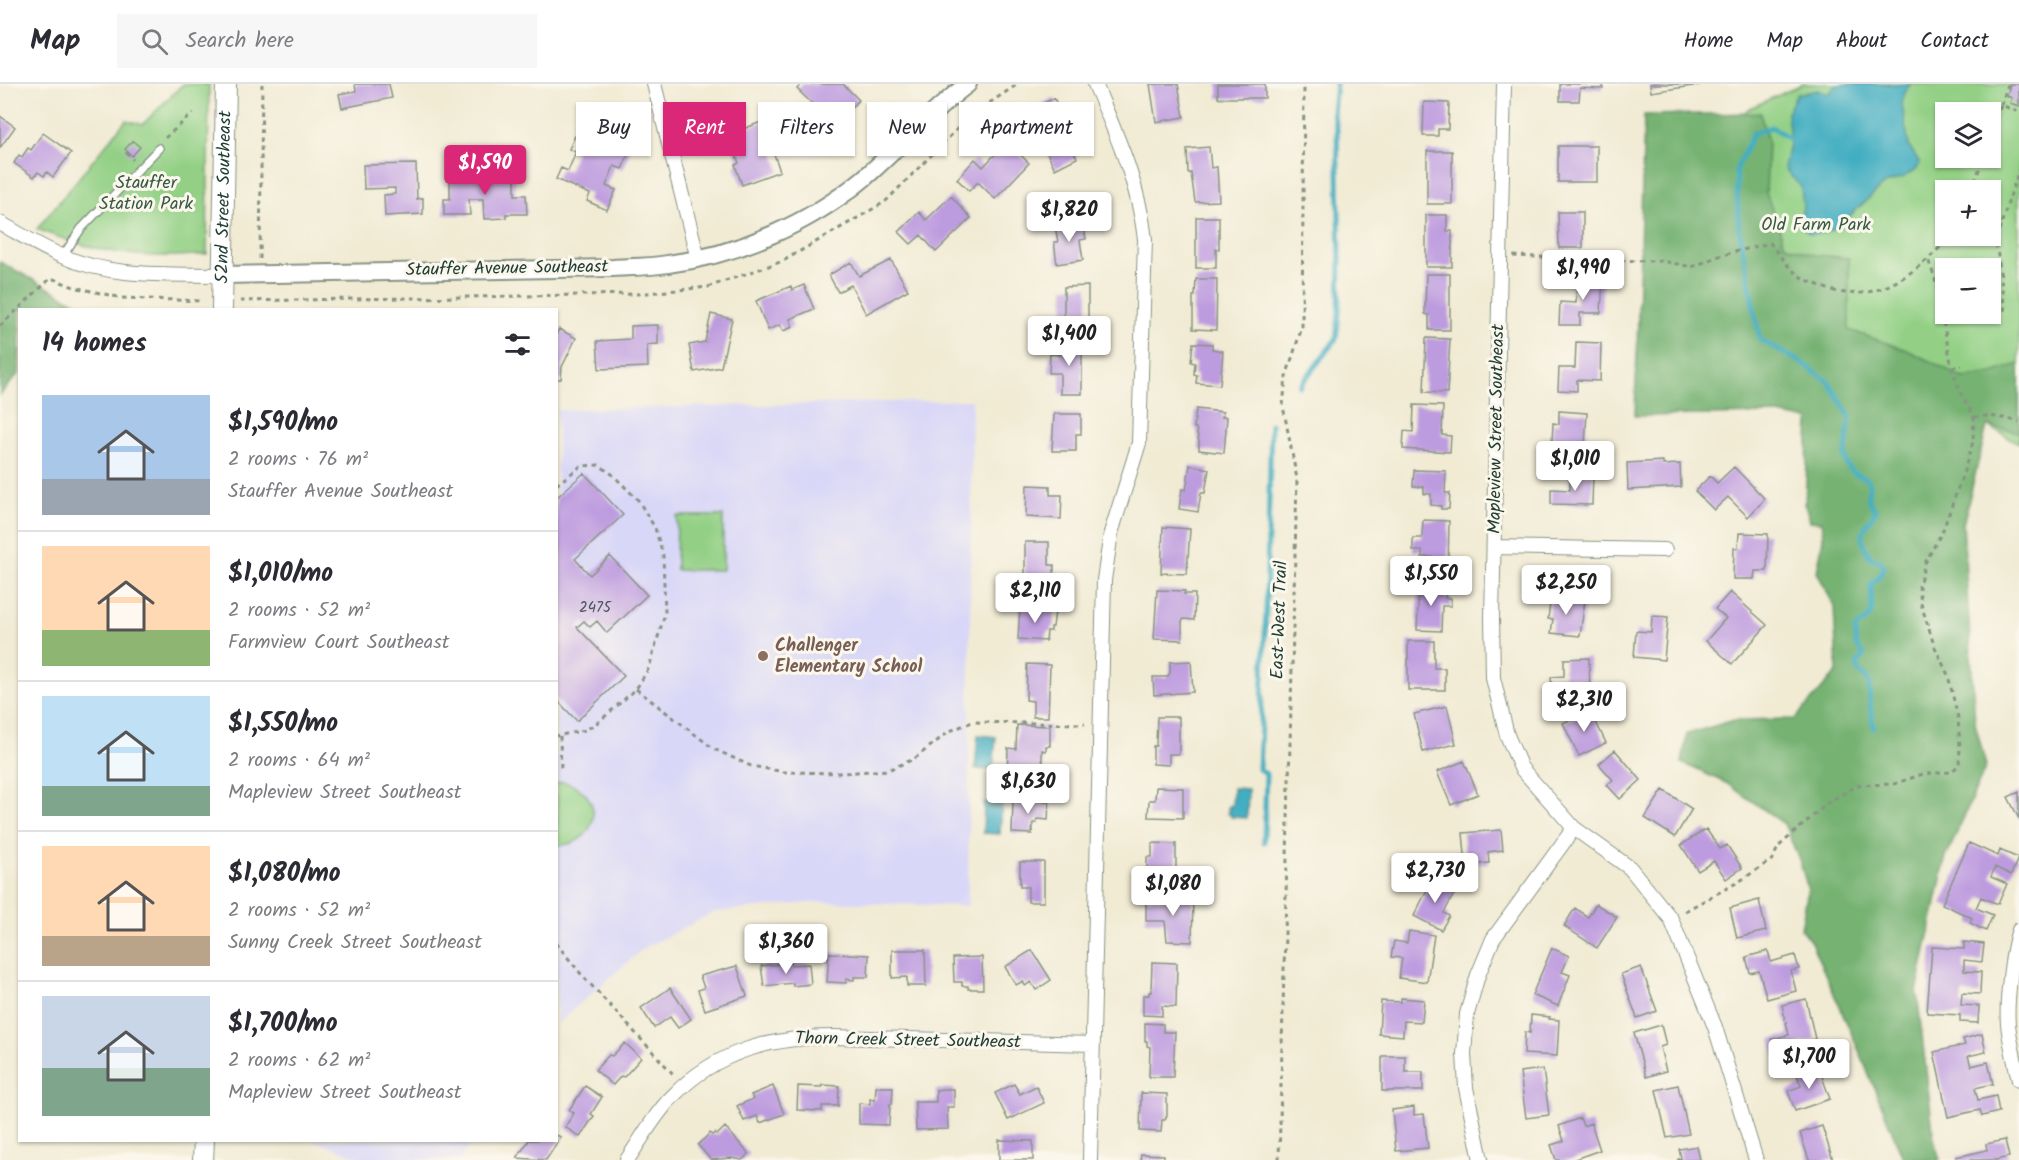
<!DOCTYPE html>
<html lang="en">
<head>
<meta charset="utf-8">
<style>
	body { margin:0; font-family:Kalam,sans-serif; background:#f7f7f7; color:#2b2b33; height:100vh; display:flex; flex-direction:column; font-size:22px; white-space:nowrap }
	* { box-sizing:border-box; margin:0 }
	p { font-size:20px; color:#7c7c81 }
	.icon { flex:none; width:33px; height:33px; fill:none; stroke:currentColor; stroke-width:2; stroke-linecap:round; stroke-linejoin:round }
	.map { position:relative; flex:1; overflow:hidden }
	.details { position:absolute; left:18px; top:224px; width:540px; height:834px; display:flex; flex-direction:column; background:#fff; border-radius:0px; box-shadow:0 2px 4px #0004 }
	.details>* { flex:none }
	.guide { position:absolute; left:576px; top:18px; width:570px; height:54px; display:flex; gap:12px }
	.buttons { position:absolute; left:1935px; top:18px; display:grid; gap:12px }
	.buttons a { display:grid; place-items:center; width:66px; height:66px; border-radius:0px; background:#fff; box-shadow:0 2px 4px #0004; font-size:30px }
	.price { position:absolute; translate:-50% -51px; padding:0 14px; border-radius:6px; background:#fff; color:#222; font-size:20px; line-height:39px; filter:drop-shadow(0 2px 3px #0008) }
	.price::after { content:''; position:absolute; left:50%; top:36px; width:18px; height:14px; margin-left:-9px; background:inherit; clip-path:polygon(0 0,100% 0,50% 100%) }
	.price.on { background:#db2777; color:#fff }
	ul { padding:0; list-style:none }
	li { display:flex; align-items:center; gap:18px; height:150px; padding:0 24px }
	li+li { border-top:2px solid #e1e1e2 }
	li span { display:grid; place-items:center; flex:none; width:168px; height:120px; border-radius:0px; color:#555 }
	li>.icon { margin-inline-start:auto }
	span .icon { width:72px; height:72px; fill:#fffc; stroke-width:1 }
	li b { font-size:26px }
	h2 { display:flex; justify-content:space-between; align-items:center; height:72px; padding:0 24px; font-size:26px }
	.chip { padding:0 21px; border-radius:0px; background:#fff; box-shadow:0 2px 4px #0004; font-size:21px; line-height:54px }
	.chip.on { background:#db2777; color:#fff }
	header { display:flex; align-items:center; gap:36px; box-sizing:border-box; height:84px; padding:0 30px; background:#fff; border-bottom:2px solid #e1e1e2 }
	header strong { font-size:28px }
	nav { display:flex; gap:33px; margin-inline-start:auto; font-size:21px }
	.search { width:420px; height:54px; background:#f7f7f7; display:flex; align-items:center; gap:15px; box-sizing:border-box; padding:0 21px; border-radius:0px; color:#7c7c81; font-size:22px }
	.map>svg:first-child { display:block }
</style>
</head>
<body>
<header>
<strong>Map</strong>
<div class="search"><svg class="icon" aria-label="search" viewBox="0 0 24 24"><circle cx="10" cy="10" r="6"/><path d="M15 15l6 6"/></svg>Search here</div>
<nav><a>Home</a><a>Map</a><a>About</a><a>Contact</a></nav>
</header>
<div class="map">
<svg width="2019" height="1076" viewBox="0 0 2019 1076">
	<rect width="100%" height="100%" fill="#fbf7ec"/>
	<filter id="ink" filterUnits="userSpaceOnUse"><feTurbulence type="fractalNoise" baseFrequency=".0167" numOctaves="2"/><feDisplacementMap in="SourceGraphic" scale="12" xChannelSelector="R" yChannelSelector="G"/><feConvolveMatrix kernelMatrix="1 2 1 2 8 2 1 2 1" color-interpolation-filters="sRGB"/></filter>
	<filter id="wash" filterUnits="userSpaceOnUse"><feTurbulence type="fractalNoise" baseFrequency=".008" numOctaves="4" result="noise"/><feDisplacementMap in="SourceGraphic" scale="24" xChannelSelector="R" yChannelSelector="G"/><feGaussianBlur stdDeviation="1.35" result="paint"/><feColorMatrix in="noise" values="0 0 0 0 0 0 0 0 0 0 0 0 0 0 0 0 0 1.4 0 .05"/><feComposite in="paint" operator="in"/></filter>
	<g filter="url(#wash)">
		<rect width="100%" height="100%" fill="#f1ebd4"/>
		<path fill="#d9d7f7" d="M972 316 968 822 819 818 715 828 644 864 561 936 557 943V326Z
			M312 1056H474L460 1076H367Z"/>
		<path fill="#93d085" stroke="#59865c" stroke-width="1.5" fill-rule="evenodd" d="M183 0H209L207 170C140 176 100 170 37 145L126 36 143 40Z
			M1803 0H2019V359L1892 289 1695 248V78L1748 25ZM1946 28H1990V74H1946ZM1946 106H1990V152H1946ZM1946 184H1990V230H1946Z
			M677 432H723V486H676Z
			M563 698C607 707 601 762 557 761V699Z"/>
		<path fill="#76b272" stroke="#4a7853" stroke-width="1.5" d="M1760 29 1768 58 1766 109 1785 161 1815 171 1849 174V246L1907 266 1964 294 1992 289 2019 280V348L1987 342 1963 440 1975 639 1986 682 1945 776 1917 908 1934 1055 1940 1076H1904L1857 962 1811 858 1801 845 1808 805 1799 775 1784 740 1726 699 1682 679 1687 650 1734 636 1795 635 1837 588 1834 522 1817 488 1823 455 1822 438 1810 437 1805 420 1809 336 1778 330 1635 332 1644 31Z
			M0 178 82 222 79 225H20L19 289 0 311Z"/>
		<path fill="#43aec1" stroke="#31767a" stroke-width="1.5" d="M1838 0H1910L1904 11 1902 20 1909 62 1920 79 1917 85 1902 94 1884 100 1839 142 1824 149 1810 150 1799 141 1803 123 1801 103 1784 84 1790 55 1787 29 1797 10 1819 6 1828 10Z
			M978 651 996 653 993 686 975 685Z
			M1233 704 1248 705 1247 734 1231 733V730H1228V722H1232Z
			M984 718 1002 719 1000 750 983 749Z"/>
		<g fill="none" stroke-linecap="round" stroke-linejoin="round">
			<path stroke="#43aec1" stroke-width="5" d="M1790 55 1772 43 1753 49 1736 86 1739 146 1760 256 1802 279 1829 298 1850 333 1845 373 1847 382 1854 389 1867 395 1870 401C1866 413 1869 418 1876 427 1862 446 1856 453 1871 474L1880 476 1884 483 1879 493 1871 500 1872 527 1868 535 1855 545 1856 561 1864 572 1857 580 1859 589 1865 592 1869 599 1870 621 1874 644
				M1300 302 1336 255 1339 229 1340 175 1337 45 1333 29 1336 0
				M1264 758 1266 690 1259 685 1266 525 1271 340"/>
		</g>
		<g id="blocks">
			<path fill="#bd9bdf" d="M355 0H389L392 14 342 24 339 10 356 7Z
				M802 0H843L859 16 834 41 797 5Z
				M1150 0H1178L1184 33 1156 38Z
				M1218 0H1265V14H1218Z
				M1560 0H1603V5L1580 4 1579 17H1560Z
				M1650 0H1699V1L1651 8Z
				M2010 0H2019V22L2010 19 2012 14 2007 12Z
				M1054 14 1079 63 1073 66 1077 74 1055 85 1034 42 1037 40 1029 26Z
				M1424 18 1449 19 1448 45H1438V52H1423Z
				M779 31 787 52 770 59 780 87 742 101 735 81 739 79 728 51Z
				M0 32 15 43 0 64Z
				M43 49 71 69 53 93 47 88 44 92 38 88 34 93 14 79 19 71 22 73 28 64 31 66Z
				M575 52 609 66 612 59 630 67 622 85 614 82 606 102 616 106 607 126 587 117 590 110 556 95 561 84 568 87 576 68 569 65Z
				M133 57 140 63 132 72 125 65Z
				M1007 58 1029 79 995 115 978 98 969 107 957 95 975 75 983 83Z
				M1558 62H1597V98H1558Z
				M1209 63 1211 84 1217 83 1219 117 1195 118 1191 89H1188L1187 65Z
				M1427 67H1452V120H1427Z
				M416 80 417 115 423 114V130L385 132 384 111 395 110V104L364 105 363 81Z
				M515 90V111H526L527 130H506V134L484 135 483 115H469L470 131H444V115H450V91Z
				M951 112 971 134 936 168 921 151 911 160 899 148 919 128 926 136Z
				M1558 128H1583V164H1559Z
				M1426 131H1447V147H1452V183H1426Z
				M1196 133H1219V165H1216V184H1196Z
				M1083 138 1086 155 1080 156 1083 176 1057 180 1054 158H1058L1055 142Z
				M891 176 908 206 866 230 851 201 838 208 829 191 851 178 859 192Z
				M1426 190H1450V246H1429V231L1425 230Z
				M1577 192 1603 193 1601 229H1580V241H1559L1560 218 1576 219Z
				M1196 195H1217L1216 246 1193 245V212H1195Z
				M804 201 814 225 790 235 793 243 783 247 780 241 768 246 756 217 791 202 792 206Z
				M1088 202V238H1064V203Z
				M711 230 732 235 721 283 694 288 689 261 705 258Z
				M658 241V260L647 261 648 283 599 285 597 257 631 255V242Z
				M559 245 576 254 562 283 561 295H556V250Z
				M1426 254 1450 255 1447 309 1424 308Z
				M1060 258H1082V310H1060V289H1049L1050 270 1060 271Z
				M1576 258 1601 259 1600 297 1577 296V307L1558 306 1559 284H1575Z
				M1193 259 1212 260V265L1223 267 1220 301 1196 299 1197 291 1194 290 1195 279 1191 278Z
				M1414 321 1443 322 1442 351 1451 352 1450 368 1403 365 1404 347 1413 348Z
				M1196 325 1223 328 1222 333H1227L1224 369 1199 366V358L1196 344H1194Z
				M1559 327 1587 329 1585 361 1552 359 1553 339 1559 340Z
				M1054 330H1081V350H1076V367H1052Z
				M1663 377V381L1680 380 1681 403 1628 406 1627 379Z
				M1190 381 1209 385 1205 409H1201L1198 428 1179 425 1182 405 1186 406Z
				M1734 383 1765 415 1748 433 1728 413 1714 426 1695 407 1710 392 1717 399Z
				M1414 386 1446 387 1445 409H1450L1449 425H1441V422L1431 421V410H1424V403L1413 402Z
				M584 389 623 431 575 475 590 491 610 472 647 511 607 549 597 537 590 543 584 537 577 543 624 592 577 637 556 615V414Z
				M1570 390 1593 391 1592 421 1551 420V405L1570 406Z
				M1027 401 1050 402V411H1062L1061 435 1026 433Z
				M1423 436 1449 437 1448 486H1431L1432 473H1422V467H1413V454H1422Z
				M1163 443 1190 445 1187 490 1161 489Z
				M1739 449 1768 450 1767 487H1755L1754 495H1733L1734 464H1738Z
				M1025 458H1049V481H1054V497H1039V494H1025Z
				M1419 502H1446L1445 514H1451V522H1442L1441 547 1417 546Z
				M1157 506 1185 507 1184 510H1195L1194 536 1184 535 1182 537V556L1154 555Z
				M1730 508 1767 541 1732 580 1706 557 1726 534 1715 525Z
				M1551 512 1585 516 1580 552 1551 549 1553 535H1548Z
				M1020 524 1055 527 1053 543H1051V547H1047L1046 557 1018 555Z
				M1652 532 1668 533 1664 576 1634 573 1636 547 1651 548Z
				M1408 557H1434V584H1445V606H1408Z
				M1589 574 1590 610 1552 612 1551 593 1564 592V575Z
				M1191 577 1193 608 1154 611 1153 593H1167L1170 589V578Z
				M1027 580 1050 581 1048 633H1033V617L1026 616Z
				M1447 622 1456 660 1423 668 1414 630Z
				M1590 626 1606 659 1579 672 1563 639Z
				M1157 633H1179V670H1169V681L1153 680V662H1156Z
				M1017 641 1050 642V662H1046V667L1042 666V676H1043L1042 695 1007 694 1008 664 1016 665Z
				M1615 666 1641 696 1620 715 1607 701 1613 696 1599 680Z
				M1464 677 1478 710 1451 721 1437 688Z
				M1156 703 1183 704V734L1148 733 1149 716H1155Z
				M1663 706 1692 725 1675 753 1645 734Z
				M2019 708V735L2008 713Z
				M1013 716 1049 717 1048 736 1037 735 1036 739H1033L1032 750 1012 749Z
				M1706 745 1720 765 1727 761 1742 784 1726 795 1714 777 1698 787 1681 761Z
				M1501 746 1503 766 1488 768 1489 779 1466 781 1463 749Z
				M1152 759 1176 760V786H1168L1167 797H1147V773H1152Z
				M1969 759 1998 772 2000 766 2018 774 2011 791 1995 783 1991 793 2007 800 1998 820 1981 813 1976 824 1993 831 1986 847 1970 839 1972 834 1942 820Z
				M1020 778H1044V818H1028V803H1020Z
				M1433 794 1456 806 1444 829 1449 832 1441 846 1414 832Z
				M1146 814 1193 815 1192 858 1167 857 1165 837H1146Z
				M1759 816 1766 847 1737 854 1730 824Z
				M1596 820 1617 833 1597 864 1564 842 1575 824 1588 833Z
				M1409 847 1434 851 1427 898 1399 894 1402 874 1391 873 1394 857 1407 859Z
				M1964 858 1984 860 1982 878 1964 876V887L1981 888 1980 910 1962 909 1961 921 1979 922 1978 939 1960 938V931L1927 929 1932 863 1964 865Z
				M1552 864 1569 872 1562 888 1570 891 1558 922 1532 911Z
				M892 866H925L926 902H907V893L892 894Z
				M1032 866 1051 896 1036 906 1031 898 1025 902 1023 897 1016 901 1005 883Z
				M1768 867 1771 878 1795 871 1799 885 1791 887 1796 907 1767 915 1759 887 1750 889 1746 873Z
				M829 869 869 871 868 893H854V896L846 895V899L827 898Z
				M982 873 983 905H968V902H962V898H954L953 874Z
				M1152 878 1177 879 1176 923 1162 922V932L1143 931V911H1149V908H1151Z
				M791 879V881L809 880 811 900 793 902V899L764 902 761 882Z
				M737 882 747 912 705 926 698 906 704 904 700 892Z
				M1641 883 1657 927 1637 934 1621 890Z
				M670 904 691 935 678 944 670 933 654 944 641 924Z
				M1401 914 1424 916 1422 938 1404 937 1403 952 1379 950 1381 917 1401 918Z
				M1806 915 1815 955 1797 960 1799 969 1776 975 1771 955 1789 951 1782 921Z
				M1531 931 1550 933 1549 935 1559 936 1557 972 1524 970 1525 948 1530 949Z
				M1145 939 1163 940V948H1175L1173 993H1149L1150 963 1147 962V957H1145Z
				M1661 941 1666 961 1660 963 1666 987 1646 993 1634 949Z
				M1982 950 1986 968 1968 972 1971 982 1988 978 1993 1000 1975 1004 1978 1016 1996 1012 1999 1028 1982 1032 1980 1026 1948 1033 1934 968 1965 961 1963 955Z
				M625 959 641 974 624 993 621 992 613 1001 595 986 609 971 612 972Z
				M1382 972H1405V988H1423V1007H1382Z
				M1819 984 1830 1015 1795 1027 1788 1007 1801 1002 1797 991Z
				M1543 985 1549 1031 1526 1034 1520 988Z
				M1014 1000 1020 1010 1036 1002 1044 1019 1008 1036 995 1009Z
				M822 1001 839 1002 838 1022H822V1027L797 1026 798 1002 822 1003Z
				M1678 1001 1689 1050 1667 1054 1656 1006Z
				M585 1002 602 1013 591 1030 594 1032 580 1053 565 1043 574 1029 569 1026Z
				M773 1002 784 1030 760 1039 757 1032 744 1037 737 1022 753 1015 751 1011Z
				M876 1003H893L892 1020H890L889 1041 859 1040V1019L870 1020V1015L875 1016Z
				M945 1005H954V1023H947L948 1045 916 1046 915 1018H936V1006Z
				M1141 1009 1167 1010V1031L1165 1036H1162L1161 1048 1140 1047Z
				M1414 1023V1031L1424 1030 1428 1064 1396 1067 1392 1026Z
				M1580 1034 1583 1042 1591 1039 1600 1066 1572 1076H1556L1551 1061 1564 1057 1559 1042Z
				M1822 1042 1833 1076H1809L1800 1049Z
				M725 1043 749 1070 742 1076 731 1074 711 1076 698 1061 710 1049 712 1051 715 1049 717 1051Z
				M556 1051 561 1053 546 1076 517 1074 529 1056H556Z
				M999 1056 1033 1057V1076H999Z
				M2005 1056 2009 1073 1996 1076H1957L1956 1073 1987 1066 1986 1060Z
				M1697 1062 1700 1076H1677L1681 1074 1679 1065Z
				M1141 1070 1164 1071V1076H1140Z"/>
		</g>
	</g>
	<g filter="url(#ink)">
		<use href="#blocks" fill-opacity="0" stroke="#889484" stroke-width="1.5"/>
		<g fill="none" stroke-linecap="round" stroke-linejoin="round">
			<g stroke="#889484" stroke-width="10">
				<path id="service" d="M62 173 81 145 159 64"/>
			</g>
			<g stroke="#889484" stroke-width="16">
				<path id="minor" d="M654 0 698 175
					M1504 0 1492 533 1493 594 1507 651 1521 684 1574 744 1630 784 1671 835 1715 943 1756 1076
					M0 139C20 150 40 163 62 172 111 194 170 190 222 191
					M1494 463 1665 466
					M2019 846C2012 866 2006 919 2008 940 2010 959 2015 978 2019 996
					M627 1076C642 1054 655 1030 673 1012 717 966 774 953 834 953L1093 960
					M1090 1076 1104 496 1111 449 1139 359 1145 155C1138 97 1117 53 1095 0
					M1481 1076 1466 1004 1464 970 1467 930 1478 891 1493 855 1574 744"/>
			</g>
			<g stroke="#889484" stroke-width="20">
				<path id="tertiary" d="M222 191 613 184C631 183 650 183 668 180 737 171 809 140 863 95 899 64 930 28 968 0"/>
			</g>
			<g stroke="#889484" stroke-width="22">
				<g id="secondary">
					<path id="s1" d="M222 225 226 0"/>
					<path d="M203 1076 204 1056"/>
				</g>
			</g>
			<path stroke="#889484" stroke-width="3" stroke-dasharray="4.5 4.5" stroke-linecap="butt" d="M2001 21 2008 0
				M1990 51 2001 21 2019 28
				M165 54 193 29
				M126 68 133 76
				M1972 106 1983 74
				M1513 172 1563 174 1579 176 1662 177 1692 183 1719 172 1770 159C1778 169 1787 182 1797 190 1802 194 1809 197 1814 199 1868 228 1915 191 1951 152
				M260 175 262 0
				M240 217 637 210 708 203 783 177 885 118 971 31 1018 0
				M2005 227 1996 156 2019 85
				M0 242 51 194 74 203 122 214 203 217
				M1952 283 1962 282
				M1974 333C1990 331 2003 333 2019 338
				M556 401 581 382 599 381 612 390 638 416 655 444 663 471 665 529 649 584 636 605 601 636 586 646 556 652
				M636 605 714 665 751 682 785 688 841 689 888 686 914 675 950 647 972 638 1085 640
				M560 652 561 685
				M1685 827 1740 797 1773 775 1778 763 1830 717 1858 701 1894 700 1923 690 1951 688 1959 681 1960 663 1958 634 1948 591 1934 561 1921 520 1919 502 1925 479 1943 446 1962 393 1973 358 1974 333 1961 310 1952 284 1935 195 1928 175
				M556 859 581 890 675 992
				M1279 1076 1297 395 1283 322 1286 293 1302 243 1304 0"/>
			<use href="#service" stroke="#fff" stroke-width="7"/>
			<use href="#minor" stroke="#fff" stroke-width="14"/>
			<use href="#tertiary" stroke="#fff" stroke-width="16"/>
			<use href="#secondary" stroke="#fff" stroke-width="20"/>
		</g>
	</g>
	<circle fill="#8d6e63" stroke="#fbf7ec" stroke-width="2" cx="763" cy="572" r="6"/>
	<g text-anchor="middle" dominant-baseline="central" stroke-width="6" stroke-linejoin="round" paint-order="stroke">
		<g font-size="15" fill="#46545f">
			<text x="595" y="524">2475</text>
		</g>
		<g font-size="18" fill="#365a44" stroke="#fbf7ec">
			<text x="146" y="99">Stauffer<tspan x="146" dy="21">Station Park</tspan></text>
			<text x="1816" y="141">Old Farm Park</text>
		</g>
		<g font-size="18" fill="#1f3d34" stroke="#fbf7ec">
			<text stroke="none"><textPath href="#s1" startOffset="112">52nd Street Southeast</textPath></text>
			<text transform="translate(507 185) rotate(-1)">Stauffer Avenue Southeast</text>
			<text transform="translate(1497 345) rotate(-89)">Mapleview Street Southeast</text>
			<text transform="translate(1280 536) rotate(-88)">East-West Trail</text>
			<text transform="translate(908 957) rotate(1)">Thorn Creek Street Southeast</text>
		</g>
		<g font-size="18" font-weight="bold" fill="#785e54" stroke="#fbf7ec" text-anchor="start">
			<text x="775" y="562">Challenger<tspan x="775" dy="21">Elementary School</tspan></text>
		</g>
	</g>
</svg>
<div class="buttons">
<a><svg class="icon" aria-label="layers" viewBox="0 0 24 24"><path d="M12 4l9 5-9 5-9-5zM3 14l9 5 9-5"/></svg></a>
<a>+</a>
<a>−</a>
</div>
<b class="price on" style="left:485px;top:112px">$1,590</b>
<b class="price" style="left:1069px;top:159px">$1,820</b>
<b class="price" style="left:1583px;top:217px">$1,990</b>
<b class="price" style="left:1069px;top:283px">$1,400</b>
<b class="price" style="left:1575px;top:408px">$1,010</b>
<b class="price" style="left:1431px;top:523px">$1,550</b>
<b class="price" style="left:1566px;top:532px">$2,250</b>
<b class="price" style="left:1035px;top:540px">$2,110</b>
<b class="price" style="left:1584px;top:649px">$2,310</b>
<b class="price" style="left:1028px;top:731px">$1,630</b>
<b class="price" style="left:1435px;top:820px">$2,730</b>
<b class="price" style="left:1173px;top:833px">$1,080</b>
<b class="price" style="left:786px;top:891px">$1,360</b>
<b class="price" style="left:1809px;top:1006px">$1,700</b>
<div class="guide">
<a class="chip">Buy</a>
<a class="chip on">Rent</a>
<a class="chip">Filters</a>
<a class="chip">New</a>
<a class="chip">Apartment</a>
</div>
<section class="details">
<h2>14 homes<svg class="icon" aria-label="filters" viewBox="0 0 24 24"><path d="M4 7h16M4 17h16"/><circle cx="9" cy="7" r="2"/><circle cx="15" cy="17" r="2"/></svg></h2>
<ul>
<li><span style="background:linear-gradient(#a9c7e8 70%,#9aa5b1 0)"><svg class="icon" aria-label="home" viewBox="0 0 24 24"><path d="M3 11l9-7 9 7M6 9v11h12V9"/></svg></span><div><b>$1,590/mo</b><p>2 rooms · 76 m²</p><p>Stauffer Avenue Southeast</p></div></li>
<li><span style="background:linear-gradient(#ffd9b3 70%,#8fb573 0)"><svg class="icon" aria-label="home" viewBox="0 0 24 24"><path d="M3 11l9-7 9 7M6 9v11h12V9"/></svg></span><div><b>$1,010/mo</b><p>2 rooms · 52 m²</p><p>Farmview Court Southeast</p></div></li>
<li><span style="background:linear-gradient(#bfe0f5 75%,#7fa58c 0)"><svg class="icon" aria-label="home" viewBox="0 0 24 24"><path d="M3 11l9-7 9 7M6 9v11h12V9"/></svg></span><div><b>$1,550/mo</b><p>2 rooms · 64 m²</p><p>Mapleview Street Southeast</p></div></li>
<li><span style="background:linear-gradient(#ffd9b3 75%,#b9a48a 0)"><svg class="icon" aria-label="home" viewBox="0 0 24 24"><path d="M3 11l9-7 9 7M6 9v11h12V9"/></svg></span><div><b>$1,080/mo</b><p>2 rooms · 52 m²</p><p>Sunny Creek Street Southeast</p></div></li>
<li><span style="background:linear-gradient(#c9d6e8 60%,#7fa58c 0)"><svg class="icon" aria-label="home" viewBox="0 0 24 24"><path d="M3 11l9-7 9 7M6 9v11h12V9"/></svg></span><div><b>$1,700/mo</b><p>2 rooms · 62 m²</p><p>Mapleview Street Southeast</p></div></li>
</ul>
</section>
</div>
</body>
</html>
